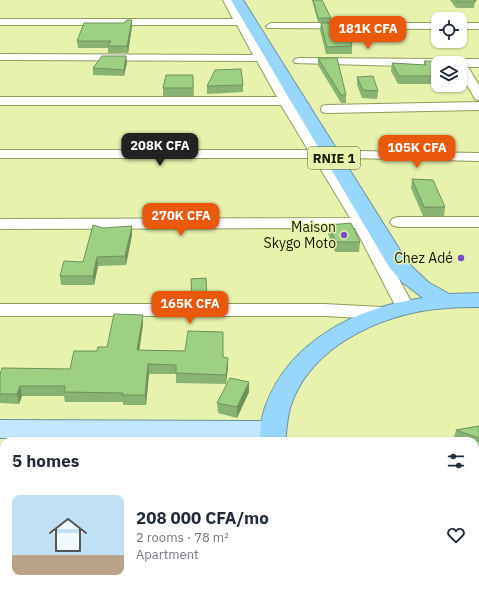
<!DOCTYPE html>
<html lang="en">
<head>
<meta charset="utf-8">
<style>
	body { margin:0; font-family:"IBM Plex Sans",sans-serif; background:#f2f2f3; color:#1f2937; height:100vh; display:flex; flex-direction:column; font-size:15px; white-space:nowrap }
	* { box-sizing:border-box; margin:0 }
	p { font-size:13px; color:#747a83 }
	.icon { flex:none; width:22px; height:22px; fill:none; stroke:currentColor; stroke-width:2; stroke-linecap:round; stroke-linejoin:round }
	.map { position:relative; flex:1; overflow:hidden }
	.panel { position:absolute; left:0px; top:437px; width:479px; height:156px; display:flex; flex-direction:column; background:#fff; border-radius:12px 12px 0 0; box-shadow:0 1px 3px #0004 }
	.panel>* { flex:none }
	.controls { position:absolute; left:431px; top:12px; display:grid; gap:8px }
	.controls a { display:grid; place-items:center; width:36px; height:36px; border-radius:8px; background:#fff; box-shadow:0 1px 3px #0004; font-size:20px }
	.price { position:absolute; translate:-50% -34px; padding:0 9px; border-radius:8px; background:#ea580c; color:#fff; font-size:13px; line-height:26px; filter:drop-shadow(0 1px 2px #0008) }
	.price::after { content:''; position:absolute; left:50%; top:24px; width:12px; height:9px; margin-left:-6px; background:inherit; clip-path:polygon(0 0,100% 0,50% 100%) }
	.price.current { background:#222; color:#fff }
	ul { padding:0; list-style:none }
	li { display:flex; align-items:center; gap:12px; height:100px; padding:0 12px }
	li+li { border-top:1px solid #e0e1e3 }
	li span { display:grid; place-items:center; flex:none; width:112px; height:80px; border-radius:8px; color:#555 }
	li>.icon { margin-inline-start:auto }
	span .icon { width:48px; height:48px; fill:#fffc; stroke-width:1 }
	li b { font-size:17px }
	h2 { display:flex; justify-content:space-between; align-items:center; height:48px; padding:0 12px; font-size:17px }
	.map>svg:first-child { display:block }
</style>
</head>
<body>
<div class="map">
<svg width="479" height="593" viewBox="0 0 479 593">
	<rect width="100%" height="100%" fill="#e7f2ad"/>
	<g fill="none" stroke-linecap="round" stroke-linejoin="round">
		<g stroke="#929b5a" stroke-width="2">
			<path id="minor" d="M223 0H233L291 101 323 150 327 154 326 155 369 223 414 307 411 311 405 312 399 311 396 307 355 228 0 229V219L350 218 314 158H0V150H308L281 105H0V97H277L257 61 0 60V54L253 55 237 25H0V19H233Z
				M271 23H438V29L267 28 266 26Z
				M460 23H479V29H460Z
				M299 58 438 59 442 61 444 63H438V67L295 63 293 61 295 59Z
				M460 59H479V67H468L479 85V100L475 99 460 73V63H454L456 61Z
				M479 102V110L327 113 322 112 321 109 322 106 327 105Z
				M355 151 479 153V161L350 158 348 155 350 152Z
				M398 217H479V227H398L392 225 390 222 392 219Z
				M0 304H324L382 307 389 309 391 313 389 317 382 319 324 316H0Z"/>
		</g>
		<g stroke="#6a94a5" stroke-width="2">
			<path id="major" d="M0 420 272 421 281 423 285 430 281 437 272 439 0 438Z
				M0 459H4V479H0Z"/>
		</g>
		<g stroke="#6a94a5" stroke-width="2">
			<path id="highway" d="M231 0H243L408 263 428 282 449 294 479 293V307C457 307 434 308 412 313 363 324 308 354 291 405 287 416 287 429 285 441H259C261 429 261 416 266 405 290 340 358 307 423 298L402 282 389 267Z
				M331 589H366L368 593H333Z"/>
		</g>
		<use href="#minor" fill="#fff" fill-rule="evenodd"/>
		<use href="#major" fill="#c1e7fe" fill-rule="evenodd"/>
		<use href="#highway" fill="#97d7fe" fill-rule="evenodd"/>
	</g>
	<path fill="#88b372" d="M312 0H322L331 18V22H318Z
		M450 0H477L476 2H475L474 8H456Z
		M132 20V26L128 53H108V48H78L77 41Z
		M321 23 340 33 352 46V54H326L320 30Z
		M318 58 346 95V103H341L318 65Z
		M424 61 438 63V82H436V84H398L391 71 392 63 424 65Z
		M127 62 124 76 93 75V68Z
		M193 75 194 96H163V88Z
		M357 77 378 91 377 99 362 98 357 85Z
		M243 85V92L207 94V86Z
		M412 179 445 207 444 216H423L411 188Z
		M328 225 360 242 359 252H335L328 234Z
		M132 235 126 265 98 266 94 285H61L60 276 83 262Z
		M206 278 207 302H192L191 279Z
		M143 324 139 350 185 351 223 332V357L228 367 226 384 176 383V374H149L146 405H123V402H65L64 396H22L19 404 0 403V375L70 369 97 351 107 347Z
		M249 392 237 418 218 413 217 403Z
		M479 426V458L475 457V441H453L456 430Z"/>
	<path fill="#6f925c" d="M132 20V26L128 53 127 46Z
		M126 56 127 62 124 76V70Z
		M132 226V235L126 265 125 256Z
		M97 257 98 266 94 285 93 276Z
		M143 315V324L138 360 137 350Z
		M228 358V367L226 384V375Z
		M148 364 149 374 146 405 145 395Z
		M249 382V392L237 418V407Z
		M20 386 22 396 19 404 17 394Z"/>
	<path fill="#9ed084" stroke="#6f925c" d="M313 0H322L331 18H318Z
		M456 0H474L475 2H457Z
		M127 20H132L127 46H108L111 41H77L84 23H124Z
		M321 23H335L340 33H348L352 46 327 47Z
		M102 56H126L124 70 93 68Z
		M318 58H337L346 95H341Z
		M424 61H441L443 63H438V75H437V76H399L392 63 426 65Z
		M241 69 243 85 207 86 215 70Z
		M166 75H193V88H163Z
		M373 76 378 91 363 90 357 77Z
		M412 179 433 180 445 207H424Z
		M351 223 360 242H336L328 225Z
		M93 225 103 228 132 226 125 256 97 257 93 276H60L64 261 83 262Z
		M206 278 207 298H192L191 279Z
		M114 314 143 315 137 350 185 351 188 331 223 332V357L228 358 226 375 176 373V365L148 364 145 395H122L123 393 64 392 65 386H20L17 394H0V375L2 368 70 369 74 351H97L98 347H107Z
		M230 378 249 382 237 407 217 403Z
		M479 426V438L456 430Z"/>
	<g fill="#794fc8" stroke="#e7f2ad" stroke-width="1.5">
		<circle cx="344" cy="235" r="4"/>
		<circle cx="461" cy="258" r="4"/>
	</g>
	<g text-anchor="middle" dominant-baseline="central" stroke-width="3" stroke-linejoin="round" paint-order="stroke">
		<rect fill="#e7f2ad" stroke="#555a35" stroke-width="1" x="308" y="147" width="52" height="22" rx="3"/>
		<g font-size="13" font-weight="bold" fill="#161901">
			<text x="334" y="158">RNIE 1</text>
		</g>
		<g font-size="14" fill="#161901" stroke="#e7f2ad" text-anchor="end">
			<text x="336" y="227">Maison<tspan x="336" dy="16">Skygo Moto</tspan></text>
			<text x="453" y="258">Chez Adé</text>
		</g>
	</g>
</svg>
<div class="controls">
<a><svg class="icon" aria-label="locate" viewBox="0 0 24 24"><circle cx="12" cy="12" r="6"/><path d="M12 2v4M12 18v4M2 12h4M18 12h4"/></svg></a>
<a><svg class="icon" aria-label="layers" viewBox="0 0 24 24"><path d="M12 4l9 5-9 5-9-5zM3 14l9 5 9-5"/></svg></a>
</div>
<b class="price" style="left:368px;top:50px">181K CFA</b>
<b class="price current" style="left:160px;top:167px">208K CFA</b>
<b class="price" style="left:417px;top:169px">105K CFA</b>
<b class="price" style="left:181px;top:237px">270K CFA</b>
<b class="price" style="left:190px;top:325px">165K CFA</b>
<section class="panel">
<h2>5 homes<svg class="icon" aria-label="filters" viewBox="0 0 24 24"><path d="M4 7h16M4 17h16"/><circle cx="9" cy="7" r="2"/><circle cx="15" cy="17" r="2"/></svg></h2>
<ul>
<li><span style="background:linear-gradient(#bfe0f5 75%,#b9a48a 0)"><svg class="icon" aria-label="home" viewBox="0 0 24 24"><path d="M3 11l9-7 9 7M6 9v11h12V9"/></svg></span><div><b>208 000 CFA/mo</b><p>2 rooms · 78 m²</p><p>Apartment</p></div><svg class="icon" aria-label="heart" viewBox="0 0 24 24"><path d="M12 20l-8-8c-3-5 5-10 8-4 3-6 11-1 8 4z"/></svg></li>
</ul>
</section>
</div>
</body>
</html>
